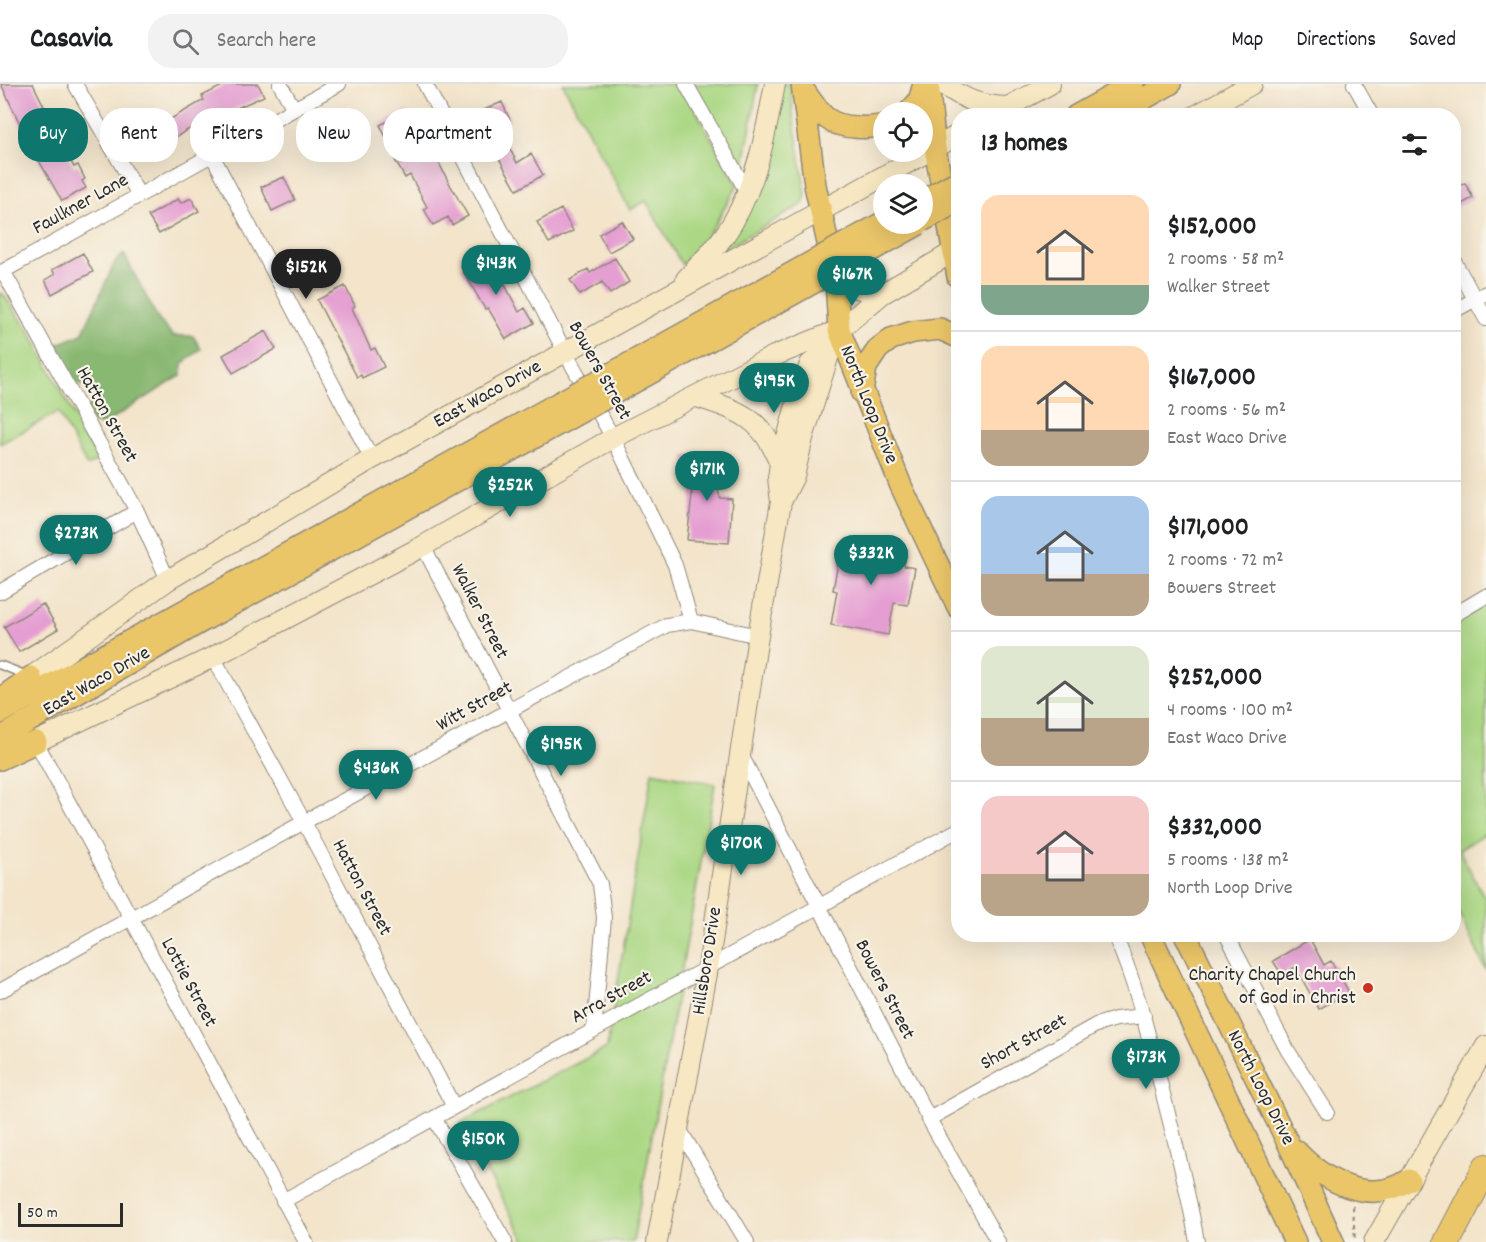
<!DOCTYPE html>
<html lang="en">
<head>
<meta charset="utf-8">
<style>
	body { margin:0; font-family:Dekko,sans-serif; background:#f2f2f2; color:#202124; height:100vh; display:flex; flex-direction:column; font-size:22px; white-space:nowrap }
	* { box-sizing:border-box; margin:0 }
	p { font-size:20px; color:#757577 }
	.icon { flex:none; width:33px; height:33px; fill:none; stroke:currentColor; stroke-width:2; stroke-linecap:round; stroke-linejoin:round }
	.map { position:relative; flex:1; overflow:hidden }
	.side { position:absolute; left:951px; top:24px; width:510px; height:834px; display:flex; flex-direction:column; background:#fff; border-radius:24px; box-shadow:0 6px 24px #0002 }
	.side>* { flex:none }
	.banner { position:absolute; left:18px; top:24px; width:570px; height:54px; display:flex; gap:12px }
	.buttons { position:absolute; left:873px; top:18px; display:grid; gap:12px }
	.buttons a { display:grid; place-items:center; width:60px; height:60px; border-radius:50%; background:#fff; box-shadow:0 6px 24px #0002; font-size:30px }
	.scale { position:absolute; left:18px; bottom:15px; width:105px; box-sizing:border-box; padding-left:6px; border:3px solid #2b2b2b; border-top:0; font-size:16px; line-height:21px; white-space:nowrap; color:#2b2b2b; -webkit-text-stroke:4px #f7f3e8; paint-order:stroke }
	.price { position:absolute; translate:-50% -51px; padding:0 14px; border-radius:21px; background:#0f766e; color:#fff; font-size:20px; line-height:39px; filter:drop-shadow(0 2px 3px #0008) }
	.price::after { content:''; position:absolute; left:50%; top:36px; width:18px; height:14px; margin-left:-9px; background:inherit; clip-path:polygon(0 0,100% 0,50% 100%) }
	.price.current { background:#222; color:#fff }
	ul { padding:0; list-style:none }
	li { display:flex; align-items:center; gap:18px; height:150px; padding:0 30px }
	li+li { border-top:2px solid #e0e0e0 }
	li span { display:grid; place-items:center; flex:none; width:168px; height:120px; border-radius:18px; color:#555 }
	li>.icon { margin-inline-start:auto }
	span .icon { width:72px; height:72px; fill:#fffc; stroke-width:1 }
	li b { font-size:26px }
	h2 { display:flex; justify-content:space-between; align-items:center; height:72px; padding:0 30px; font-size:26px }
	.chip { padding:0 21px; border-radius:24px; background:#fff; box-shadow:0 6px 24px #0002; font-size:21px; line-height:54px }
	.chip.current { background:#0f766e; color:#fff }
	header { display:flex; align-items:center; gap:36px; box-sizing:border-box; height:84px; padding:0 30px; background:#fff; border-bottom:2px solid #e0e0e0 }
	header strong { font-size:28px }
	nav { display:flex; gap:33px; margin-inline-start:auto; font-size:21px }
	.search { width:420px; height:54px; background:#f2f2f2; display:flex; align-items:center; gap:15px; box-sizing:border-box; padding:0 21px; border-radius:24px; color:#757577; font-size:22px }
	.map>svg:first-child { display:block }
</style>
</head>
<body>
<header>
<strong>Casavia</strong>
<div class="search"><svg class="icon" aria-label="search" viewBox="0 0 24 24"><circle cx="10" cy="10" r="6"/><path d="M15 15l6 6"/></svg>Search here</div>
<nav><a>Map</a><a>Directions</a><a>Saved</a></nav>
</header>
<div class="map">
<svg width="1486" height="1158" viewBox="0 0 1486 1158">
	<rect width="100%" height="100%" fill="#f7f3e8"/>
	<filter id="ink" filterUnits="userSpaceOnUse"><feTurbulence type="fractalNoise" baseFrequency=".0167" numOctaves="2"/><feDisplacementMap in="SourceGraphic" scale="12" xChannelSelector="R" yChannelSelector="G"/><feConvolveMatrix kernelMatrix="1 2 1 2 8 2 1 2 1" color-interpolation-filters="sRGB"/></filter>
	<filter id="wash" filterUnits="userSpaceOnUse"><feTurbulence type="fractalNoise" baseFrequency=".008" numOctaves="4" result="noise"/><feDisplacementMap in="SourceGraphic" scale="24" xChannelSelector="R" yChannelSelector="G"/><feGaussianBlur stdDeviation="1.35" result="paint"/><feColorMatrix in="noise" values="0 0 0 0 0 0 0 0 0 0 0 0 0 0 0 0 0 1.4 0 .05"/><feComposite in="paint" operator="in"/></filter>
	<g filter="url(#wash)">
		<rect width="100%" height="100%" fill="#f3e4ca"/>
		<path fill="#acd885" stroke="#6c8258" stroke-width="1.5" d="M563 0H681L737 100 735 106 714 142 682 181 646 117 630 126Z
			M692 0H758L744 79 734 76Z
			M780 0H791L793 30 806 112 802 121 724 165Z
			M0 209 3 210 30 248 98 376 87 382 58 328 0 360Z
			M1486 519V749L1459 766 1486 816V886L1454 819V536Z
			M652 688 715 700 633 1158H526L460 1039 607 964Z"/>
		<path fill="#89b872" stroke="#5a724e" stroke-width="1.5" d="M124 170 158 235 173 252H193L201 265 182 280V291L104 340H95L86 328 97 306 70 297 54 262 82 250 115 178Z"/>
		<g id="blocks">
			<path fill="#e59ed2" d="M1 0H33L56 46 59 44 66 58 61 61 74 83 78 81 85 95 82 97 86 104 62 117 30 61Z
				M226 0H258L264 12 228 28 230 30 220 36 219 33 214 35 212 32 148 69 139 53 204 16 202 12Z
				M502 18 510 36 498 41 517 79 531 70 543 91 517 106 493 64 477 29Z
				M407 27 412 38 417 36 439 74 437 75 448 97 468 132 452 141 448 133 433 141 424 125 427 123 410 91 405 94 395 76 397 75 380 41Z
				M284 93 295 116 272 127 261 103Z
				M1465 99 1473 114 1454 124V105Z
				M191 114 199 127 159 150 148 132 178 115 181 119Z
				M561 125 573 147 549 159 537 138Z
				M622 137 633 155 609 168 599 150Z
				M488 168 519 228 525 224 534 239 506 255 488 224 485 225 461 183Z
				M83 169 93 188 52 210 45 196 55 190 52 186Z
				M615 174 629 198 610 210 602 198 580 211 570 196 588 185 590 189Z
				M345 202 355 222 352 224 371 266 375 264 384 283 362 294 361 291 357 293 317 216Z
				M266 247 276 265 233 289 223 271Z
				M710 368 720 414 732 415 729 459 687 456 692 411 684 372Z
				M847 455 907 465 904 482 915 484 908 521 894 519 888 551 831 541 837 507 833 506 839 473H844Z
				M43 520 58 545 19 568 4 543Z
				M1310 855 1324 881 1331 877 1349 908 1319 925 1295 883 1282 891 1273 877Z"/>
		</g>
	</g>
	<g filter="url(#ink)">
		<use href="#blocks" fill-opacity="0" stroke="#8f887a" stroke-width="1.5"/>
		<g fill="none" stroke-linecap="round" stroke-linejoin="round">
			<g stroke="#8f887a" stroke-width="10">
				<path id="lane" d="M0 581 26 591"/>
			</g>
			<g stroke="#8f887a" stroke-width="16">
				<path id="street" d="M75 0 139 111
					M280 0 294 25
					M425 0 565 268 613 354 675 481 691 537
					M686 0 747 108
					M1354 0 1372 32
					M212 71 372 375
					M1454 177 1486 235
					M3 187 137 427 168 496
					M0 189 339 0
					M1454 227 1486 209
					M423 462 600 800 604 834 594 946
					M0 508 137 427
					M1454 531 1486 512
					M213 573 304 738 454 1023
					M36 658 306 1158
					M740 669 929 1035 998 1158
					M1114 850C1138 903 1150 958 1164 1014 1176 1061 1189 1110 1197 1158
					M1226 850 1288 967 1327 1028
					M0 907 304 738 667 541 691 537 758 552
					M434 1034 505 1158
					M929 1035 1096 941 1116 935 1144 932
					M678 1043 747 1158
					M283 1117 958 746"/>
			</g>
			<g stroke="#8f887a" stroke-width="22">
				<path id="secondary" d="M942 0C966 16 979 22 1008 23
					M997 29 1050 0
					M1195 32 1252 0
					M686 195C703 177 721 159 733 138 758 95 766 47 775 0
					M836 195 852 203 882 210
					M697 313C740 327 763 334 780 380
					M781 418 794 392 803 354 832 261
					M31 593 168 496 372 375 958 51
					M36 658 213 573 423 462 613 354 774 272 839 246 882 210 958 165
					M657 1158 708 884 758 552 781 418 778 394 780 380 798 314 810 280 828 268
					M1374 1158 1486 962"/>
			</g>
			<g stroke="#8f887a" stroke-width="24">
				<path id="primary" d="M802 0 815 101 836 195 839 246 901 402 958 523
					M928 0 935 64 958 193
					M803 5C818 27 826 42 855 43 865 44 873 44 884 41
					M909 28 919 17 924 0
					M1076 32 1133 0
					M1113 32 1170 0
					M862 309 866 283 878 265 891 255 913 248 940 245 958 253
					M0 615 31 593
					M0 629 463 372
					M0 654 197 540 472 388
					M0 675 36 658
					M1150 850 1295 1158
					M1185 850 1292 1067 1333 1158
					M1296 1067C1325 1098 1370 1122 1409 1096"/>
			</g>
			<g stroke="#8f887a" stroke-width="28">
				<path id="highway" d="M1447 1158 1486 1083"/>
			</g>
			<path stroke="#8f887a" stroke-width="2" stroke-dasharray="4.5 4.5" stroke-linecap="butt" d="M1353 1122 1355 1158"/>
			<use href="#lane" stroke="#fff" stroke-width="7"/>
			<use href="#street" stroke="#fff" stroke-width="14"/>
			<use href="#secondary" stroke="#f7e8c3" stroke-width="20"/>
			<use href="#primary" stroke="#ebc669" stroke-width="21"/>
			<use href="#highway" stroke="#ebc669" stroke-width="26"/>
			<g stroke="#8f887a" stroke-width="24" stroke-linecap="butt">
				<path id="primary-bridge" d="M922 117 958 97
					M922 137 958 117
					M463 372 884 138
					M472 388 919 140"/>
			</g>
			<use href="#primary-bridge" stroke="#ebc669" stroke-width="21"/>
		</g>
	</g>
	<circle fill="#c8321e" stroke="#f7f3e8" stroke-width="2" cx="1368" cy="904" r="6"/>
	<g text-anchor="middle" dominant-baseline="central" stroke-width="4.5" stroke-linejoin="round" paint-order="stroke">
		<g font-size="20" fill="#2b2b2b" stroke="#f7f3e8">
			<text transform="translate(81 121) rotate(-29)">Faulkner Lane</text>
			<text transform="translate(599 287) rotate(61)">Bowers Street</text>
			<text transform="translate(488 311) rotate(-29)">East Waco Drive</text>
			<text transform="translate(868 321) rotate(68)">North Loop Drive</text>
			<text transform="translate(106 331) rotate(61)">Hatton Street</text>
			<text transform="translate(479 528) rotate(63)">Walker Street</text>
			<text transform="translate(97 598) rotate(-30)">East Waco Drive</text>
			<text transform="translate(475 623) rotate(-29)">Witt Street</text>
			<text transform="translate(361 804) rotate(62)">Hatton Street</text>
			<text transform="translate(708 877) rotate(-81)">Hillsboro Drive</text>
			<text transform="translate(188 899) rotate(62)">Lottie Street</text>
			<text transform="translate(884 906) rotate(63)">Bowers Street</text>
			<text transform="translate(612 914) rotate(-29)">Arra Street</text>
			<text transform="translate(1024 959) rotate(-29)">Short Street</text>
			<text transform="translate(1260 1004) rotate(63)">North Loop Drive</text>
		</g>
		<g font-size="20" fill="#2b2b2b" stroke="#f7f3e8" text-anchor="end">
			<text x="1356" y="892">Charity Chapel Church<tspan x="1356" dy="23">of God in Christ</tspan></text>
		</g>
	</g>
</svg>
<div class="buttons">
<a><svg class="icon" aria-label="locate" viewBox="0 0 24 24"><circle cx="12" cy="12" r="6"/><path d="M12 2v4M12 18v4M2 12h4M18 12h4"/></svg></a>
<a><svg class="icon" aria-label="layers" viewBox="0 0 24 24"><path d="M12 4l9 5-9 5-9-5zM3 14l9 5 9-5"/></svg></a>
</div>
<div class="scale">50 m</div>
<b class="price" style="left:496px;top:212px">$143K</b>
<b class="price current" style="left:306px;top:216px">$152K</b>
<b class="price" style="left:852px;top:223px">$167K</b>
<b class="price" style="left:774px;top:330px">$195K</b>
<b class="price" style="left:707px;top:418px">$171K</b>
<b class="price" style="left:510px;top:434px">$252K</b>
<b class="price" style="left:76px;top:482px">$273K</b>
<b class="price" style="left:871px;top:502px">$332K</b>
<b class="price" style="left:561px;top:693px">$195K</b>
<b class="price" style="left:376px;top:717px">$436K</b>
<b class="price" style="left:741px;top:792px">$170K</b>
<b class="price" style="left:1146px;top:1006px">$173K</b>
<b class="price" style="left:483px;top:1088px">$150K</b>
<div class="banner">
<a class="chip current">Buy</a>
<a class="chip">Rent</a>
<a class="chip">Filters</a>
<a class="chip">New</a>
<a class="chip">Apartment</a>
</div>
<section class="side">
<h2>13 homes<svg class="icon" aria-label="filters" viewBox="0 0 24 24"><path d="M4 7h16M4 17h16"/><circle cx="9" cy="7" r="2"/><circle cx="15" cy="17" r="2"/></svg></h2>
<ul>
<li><span style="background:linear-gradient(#ffd9b3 75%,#7fa58c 0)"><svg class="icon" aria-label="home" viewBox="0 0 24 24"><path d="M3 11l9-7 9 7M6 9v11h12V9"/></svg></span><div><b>$152,000</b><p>2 rooms · 58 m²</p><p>Walker Street</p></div></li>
<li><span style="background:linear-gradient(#ffd9b3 70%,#b9a48a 0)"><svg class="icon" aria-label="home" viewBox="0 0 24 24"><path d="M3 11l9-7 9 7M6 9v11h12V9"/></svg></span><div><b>$167,000</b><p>2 rooms · 56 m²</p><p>East Waco Drive</p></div></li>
<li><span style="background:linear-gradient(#a9c7e8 65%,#b9a48a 0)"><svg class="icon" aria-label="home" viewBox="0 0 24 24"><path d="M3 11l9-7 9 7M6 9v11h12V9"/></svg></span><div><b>$171,000</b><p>2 rooms · 72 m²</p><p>Bowers Street</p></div></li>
<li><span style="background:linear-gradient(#dfe7d0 60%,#b9a48a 0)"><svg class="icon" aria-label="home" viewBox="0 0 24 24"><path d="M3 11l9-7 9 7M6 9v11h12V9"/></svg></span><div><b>$252,000</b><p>4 rooms · 100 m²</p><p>East Waco Drive</p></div></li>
<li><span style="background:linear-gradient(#f6c9c9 65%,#b9a48a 0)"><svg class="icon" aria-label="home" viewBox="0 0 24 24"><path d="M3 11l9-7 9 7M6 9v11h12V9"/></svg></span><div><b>$332,000</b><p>5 rooms · 138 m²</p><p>North Loop Drive</p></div></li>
</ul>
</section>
</div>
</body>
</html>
